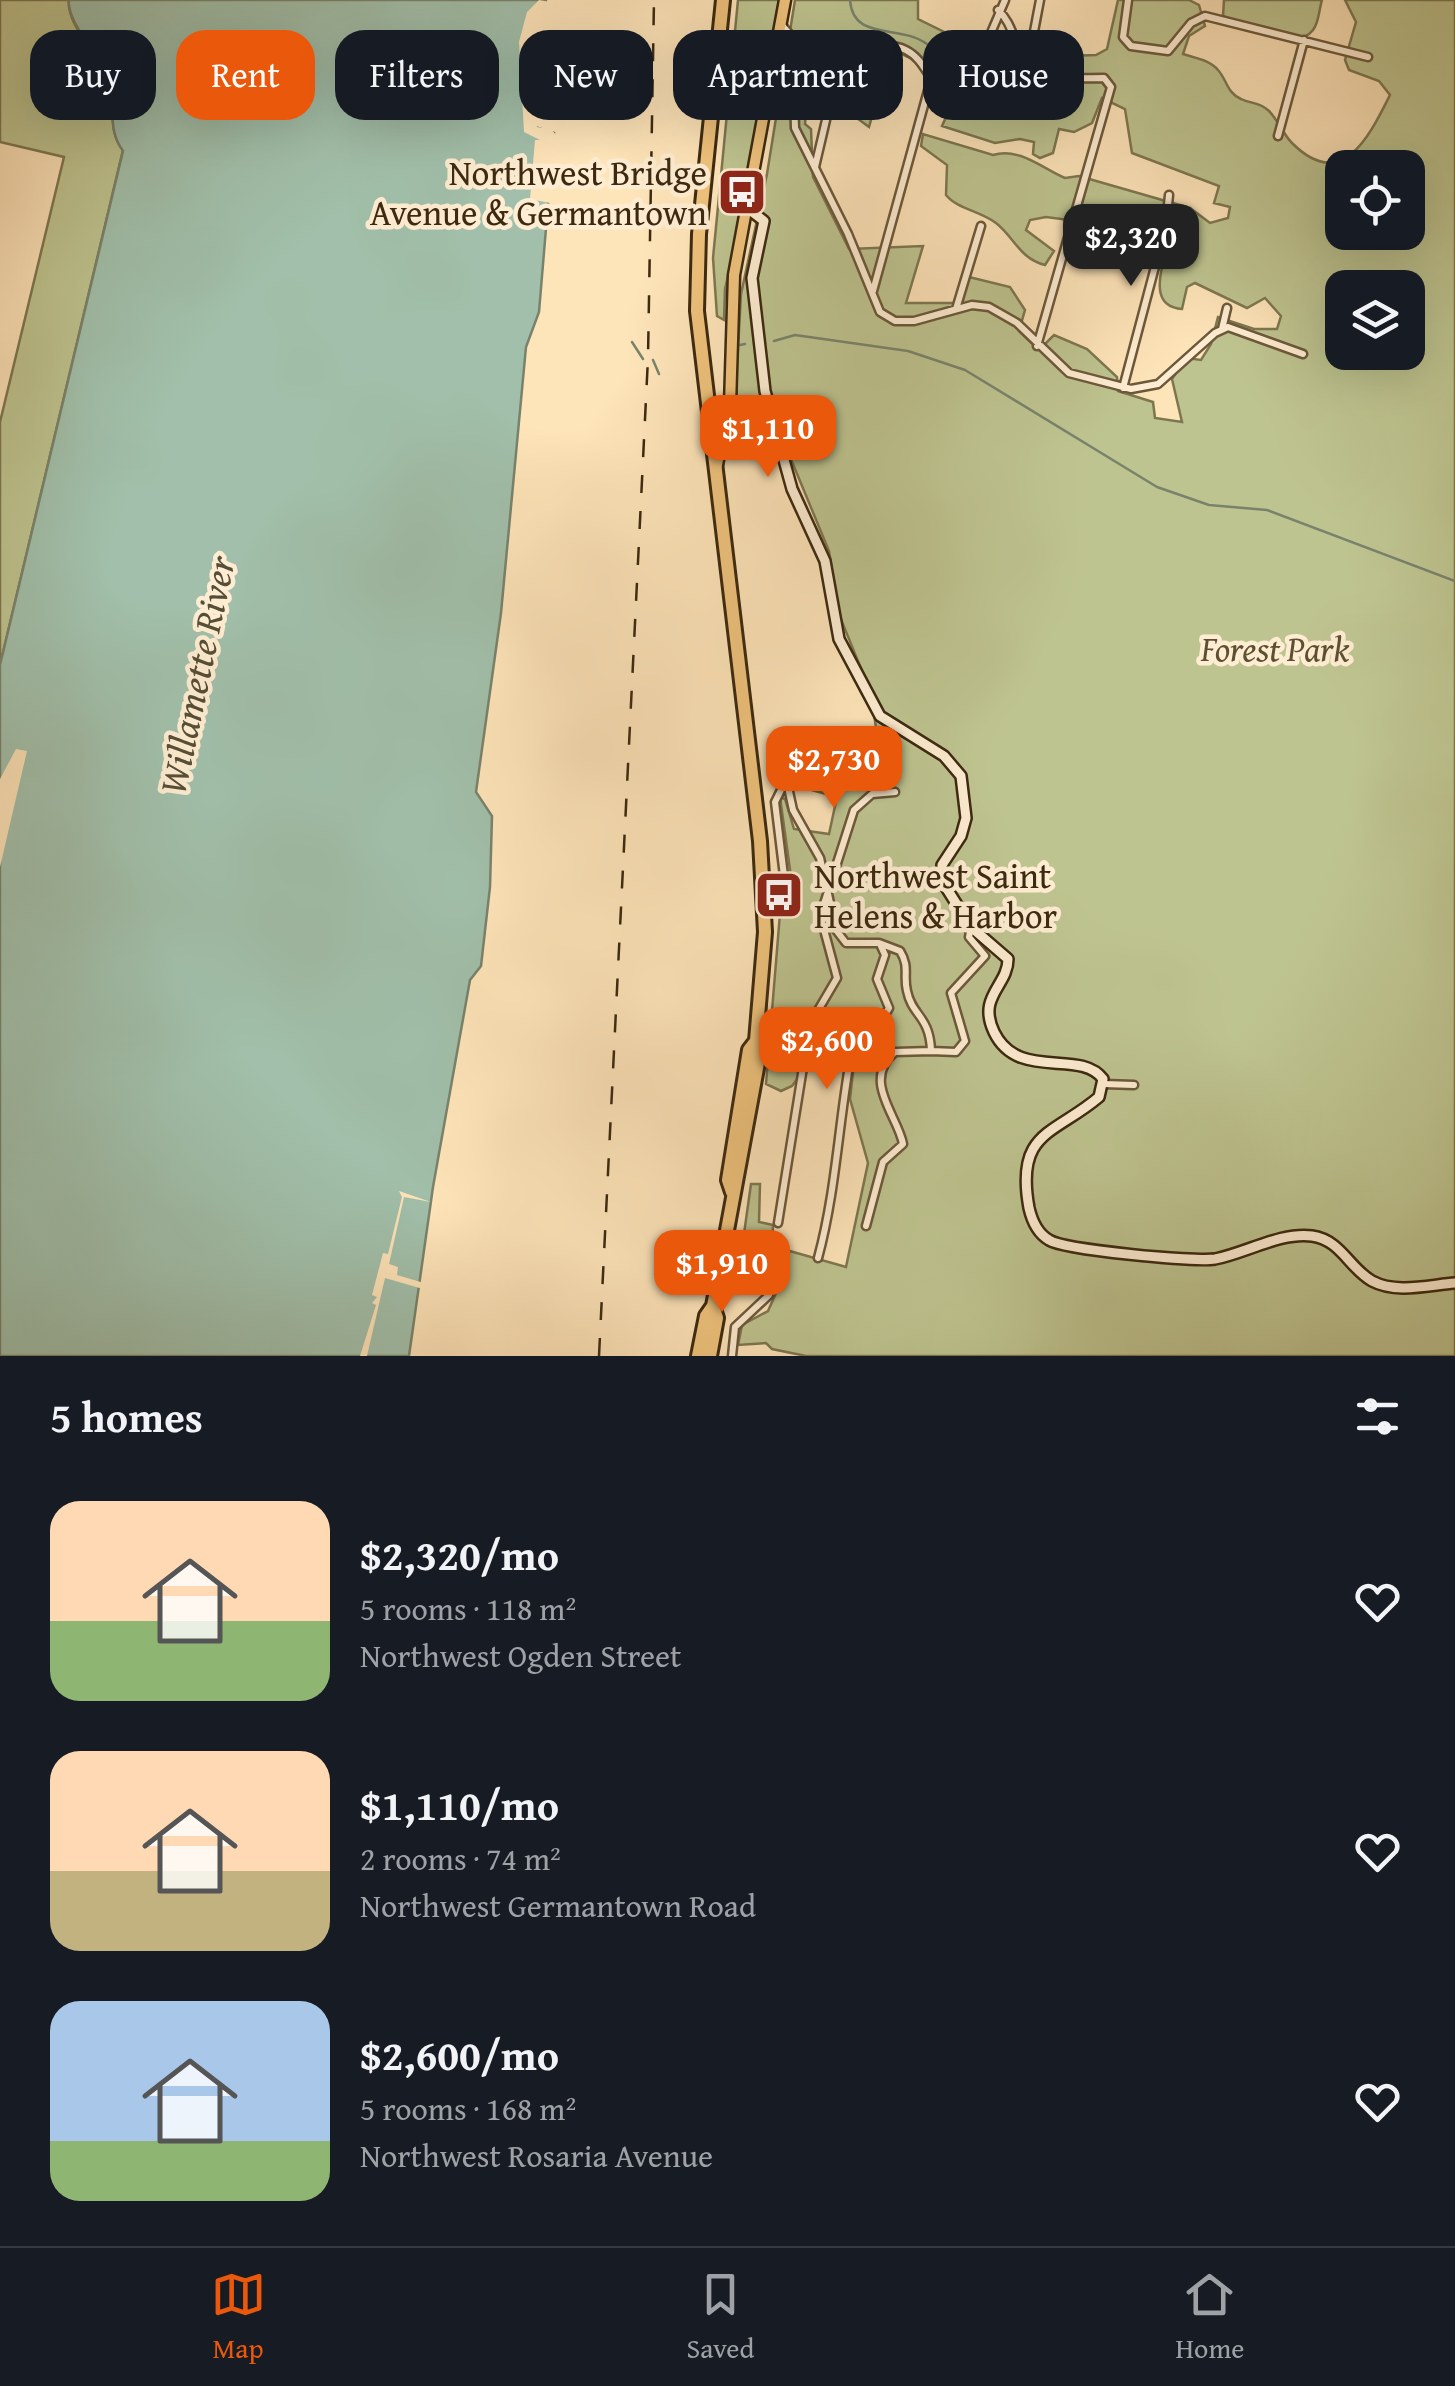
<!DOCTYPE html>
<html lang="en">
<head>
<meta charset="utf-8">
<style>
	body { margin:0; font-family:"Gentium Book Plus",serif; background:#20242c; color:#f1f3f6; height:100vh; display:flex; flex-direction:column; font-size:38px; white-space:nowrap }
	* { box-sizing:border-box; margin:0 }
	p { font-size:32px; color:#9ea1a6 }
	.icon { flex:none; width:55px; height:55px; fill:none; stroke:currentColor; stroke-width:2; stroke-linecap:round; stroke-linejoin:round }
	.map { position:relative; height:1356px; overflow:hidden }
	.details { display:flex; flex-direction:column; background:#171b24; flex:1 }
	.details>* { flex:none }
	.guide { position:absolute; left:30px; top:30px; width:1395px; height:90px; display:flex; gap:20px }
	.buttons { position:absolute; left:1325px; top:150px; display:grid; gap:20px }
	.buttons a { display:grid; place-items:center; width:100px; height:100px; border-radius:20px; background:#171b24; box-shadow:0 10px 40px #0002; font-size:50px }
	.price { position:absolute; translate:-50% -85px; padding:0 22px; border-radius:20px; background:#ea580c; color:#fff; font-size:32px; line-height:65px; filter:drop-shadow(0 2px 5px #0008) }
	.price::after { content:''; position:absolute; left:50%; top:60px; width:30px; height:22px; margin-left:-15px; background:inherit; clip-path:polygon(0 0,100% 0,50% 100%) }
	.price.current { background:#222; color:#fff }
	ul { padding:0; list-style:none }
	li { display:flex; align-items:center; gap:30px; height:250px; padding:0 50px }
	li span { display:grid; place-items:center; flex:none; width:280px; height:200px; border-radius:30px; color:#555 }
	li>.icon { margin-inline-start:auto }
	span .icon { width:120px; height:120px; fill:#fffc; stroke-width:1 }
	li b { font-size:42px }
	h2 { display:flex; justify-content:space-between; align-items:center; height:120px; padding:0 50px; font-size:42px }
	.chip { padding:0 35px; border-radius:30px; background:#171b24; box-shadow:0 10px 40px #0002; font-size:35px; line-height:90px }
	.chip.current { background:#ea580c; color:#fff }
	.tabs { display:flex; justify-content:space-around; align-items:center; height:140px; border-top:2px solid #363941; background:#171b24; font-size:28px; color:#9ea1a6 }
	.tabs a { display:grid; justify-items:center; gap:5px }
	.tabs .current { color:#ea580c }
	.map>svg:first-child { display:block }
</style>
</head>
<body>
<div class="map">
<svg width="1455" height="1356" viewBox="0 0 1455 1356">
	<rect width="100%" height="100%" fill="#fee4b9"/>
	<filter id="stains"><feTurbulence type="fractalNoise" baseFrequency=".002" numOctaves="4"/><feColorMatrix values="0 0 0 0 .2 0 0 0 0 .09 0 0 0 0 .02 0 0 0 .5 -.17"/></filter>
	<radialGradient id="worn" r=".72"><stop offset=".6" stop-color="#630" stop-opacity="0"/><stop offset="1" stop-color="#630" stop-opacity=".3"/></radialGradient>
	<path fill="#bec490" stroke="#7d7650" stroke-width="2.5" fill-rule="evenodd" d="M0 0H69C66 24 98 54 107 76 117 102 106 129 123 150L0 665V422L64 157 0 142Z
		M738 0H780L753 171 725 289 724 320 717 316 713 258Z
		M795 0H918V19L979 49 968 74 972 90 975 84 998 90C1019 71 1050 76 1069 56L1096 55 1107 49 1118 0H1189L1199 5 1205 26 1189 36 1183 54C1195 58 1210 60 1218 70 1227 80 1227 93 1241 99 1251 104 1260 102 1269 111 1278 120 1283 134 1292 143 1342 193 1369 137 1390 95L1379 81 1349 70 1345 60 1356 22 1345 0H1455V1356H806L772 1349 766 1343 738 1345 742 1325 768 1311 776 1293 768 1281 731 1269 733 1254 741 1255 751 1184H760L759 1222 773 1225 772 1246 846 1267 868 1163 850 1099 854 1064 843 1055 810 1062 792 1086 781 1091 766 1084 782 889 791 877 780 797 785 799 794 829 829 834 837 797 797 786 790 776 809 750 834 741 865 773 889 778 894 758 879 749 871 693 838 612 829 551 788 452 732 458 741 294 767 174ZM895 52C925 60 936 80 932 110L946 117 942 126 995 143 1020 139 1034 142 1033 154 1040 158 1053 153 1059 129 1074 132 1092 123 1102 98 1125 109 1132 153 1219 186 1214 203 1230 207 1228 218 1210 223 1190 208 1079 176 1065 178C1043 169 1020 147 993 155L923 134 921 146 947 165 946 195C957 209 981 211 996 223 1014 237 1020 259 1045 265L1054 251 1026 230 1030 220 1046 217 1100 224 1142 242 1147 253 1163 263C1158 283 1155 307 1182 309L1187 287 1195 283 1247 308 1265 298 1281 316 1277 329H1254L1218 317 1211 344 1201 360 1186 358 1172 379 1182 422 1155 418 1153 402 1118 391 1117 377 1087 349 1054 335 1039 350 1019 331 1025 310 1010 287 969 277 959 303H906L923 246 849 249 813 177 811 129 805 124 807 99 818 84 831 87 839 105 869 127 888 60ZM1342 168H1408V232H1342ZM1342 288H1408V352H1342Z
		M1224 0H1322C1319 9 1319 23 1313 30 1295 54 1244 24 1223 16Z"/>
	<path fill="#a1bfaa" stroke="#79836c" stroke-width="2.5" d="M69 0H546C535 38 519 89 535 127L554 133 539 312 526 347 501 613 476 792 492 816 490 887 481 966 470 980 433 1187 409 1356H0V665L123 151C105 127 118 103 107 76 98 55 66 20 69 0Z"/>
	<path fill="#fee4b9" d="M539 0 550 2 532 56V104L537 127 551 129 561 141 555 204 530 199 535 140H540L524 132 519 42 527 12Z
		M16 749 27 751 0 867V779Z
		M399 1191 431 1202 404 1197 389 1264 398 1267 397 1275 424 1283 423 1289 385 1278 367 1356H360L376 1305 372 1303 377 1297 372 1295 383 1253 388 1254 402 1197Z"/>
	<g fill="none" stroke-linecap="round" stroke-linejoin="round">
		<path stroke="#79836c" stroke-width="2.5" d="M850 0C854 57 937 2 949 87
			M774 341 795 335 908 351 965 370 1157 487 1209 505 1267 510 1455 581
			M632 342 643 359
			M740 345 745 344
			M653 360 659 374"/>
		<g stroke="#6c583a" stroke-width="11">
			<path id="street" d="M1128 0 1123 37 1131 46 1168 51 1191 23 1205 16 1368 57
				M998 10C1009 20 1012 33 1018 46 1036 84 1068 78 1104 78L1111 87 1037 346
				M781 24 792 37 795 128 848 234 880 312 895 321H914L972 305 989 307 1017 323 1069 373 1131 389 1158 384 1215 333 1228 327 1303 354
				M1028 63 1040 0
				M1278 136 1304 40
				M815 167 830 103 858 49C931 32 917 82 954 99L964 96 1005 0
				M873 291 932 76
				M956 309 981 226
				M1222 329 1227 308
				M1123 388 1166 225 1169 195
				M765 888 781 882 784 876 775 802 782 788 788 787 793 810 820 858 836 930 846 943H879L900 951C910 967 903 975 907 991 912 1016 930 1016 931 1051L956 1052 965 1041 951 993 985 956 969 937 971 927
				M1104 1084 1134 1085
				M778 1223 810 1024 837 978 822 922 823 907 854 810 872 794 895 792
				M866 1226 883 1162 903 1144C898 1116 861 1080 895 1052L931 1051
				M818 1258C838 1184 839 1108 855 1033 864 1018 882 1024 889 1008L877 979 885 955 880 944
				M720 1278 761 1284 769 1295 735 1327 732 1356"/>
		</g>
		<g stroke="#3c2910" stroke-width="14">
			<path id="secondary" d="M747 208 764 221 752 278 765 391 792 489 825 561 839 639 880 716 944 756 961 776 966 818 961 836 942 865V881L971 927 1008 959C1008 986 977 996 994 1032 1018 1082 1080 1048 1103 1079L1099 1097C1054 1135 1015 1131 1029 1208 1032 1221 1037 1233 1049 1240 1065 1250 1194 1262 1215 1259 1246 1253 1280 1232 1312 1236 1341 1240 1349 1268 1372 1281 1396 1294 1429 1285 1455 1283"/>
		</g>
		<g stroke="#3c2910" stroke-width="15">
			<path id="primary" d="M716 469 730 405 734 275 785 0"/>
		</g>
		<g stroke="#3c2910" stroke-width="18">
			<path id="highway" d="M732 1192 728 1180 749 1050 756 1041
				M698 1356 706 1316 713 1306
				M710 1356 717 1318 713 1306 760 1052 756 1041 765 932 760 841 697 311 699 234 723 0"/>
		</g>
		<use href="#street" stroke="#feedd2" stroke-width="6"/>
		<use href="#secondary" stroke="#feedd2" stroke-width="9"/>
		<use href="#primary" stroke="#efc27c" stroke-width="10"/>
		<use href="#highway" stroke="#efc27c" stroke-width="12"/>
		<path stroke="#3c2910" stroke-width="2.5" stroke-dasharray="18 18" stroke-linecap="butt" d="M599 1356 648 358 654 0"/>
	</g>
	<defs>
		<g id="bus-square" transform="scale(2.5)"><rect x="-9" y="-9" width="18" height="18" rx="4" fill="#8f2418" stroke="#feedd2"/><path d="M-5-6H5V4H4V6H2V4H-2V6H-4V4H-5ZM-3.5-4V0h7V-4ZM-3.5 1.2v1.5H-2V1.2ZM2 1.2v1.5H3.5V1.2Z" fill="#fff"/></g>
	</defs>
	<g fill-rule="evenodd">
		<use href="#bus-square" x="742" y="192"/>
		<use href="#bus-square" x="779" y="895"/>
	</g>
	<g text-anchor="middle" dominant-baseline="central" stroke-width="9" stroke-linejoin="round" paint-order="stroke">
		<g font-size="35" fill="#3c2910" stroke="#feedd2" text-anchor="end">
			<text x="707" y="172">Northwest Bridge<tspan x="707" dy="40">Avenue &amp; Germantown</tspan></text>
			<text x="814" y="875" text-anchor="start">Northwest Saint<tspan x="814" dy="40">Helens &amp; Harbor</tspan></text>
		</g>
		<g font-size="35" font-style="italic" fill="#5c5030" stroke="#feedd2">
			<text x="1275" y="648">Forest Park</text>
		</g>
		<g font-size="38" font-style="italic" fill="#554e36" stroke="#feedd2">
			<text transform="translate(196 675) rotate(-78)">Willamette River</text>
		</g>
	</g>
	<rect width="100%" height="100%" filter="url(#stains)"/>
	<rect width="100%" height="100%" fill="url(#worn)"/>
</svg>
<div class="buttons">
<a><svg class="icon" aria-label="locate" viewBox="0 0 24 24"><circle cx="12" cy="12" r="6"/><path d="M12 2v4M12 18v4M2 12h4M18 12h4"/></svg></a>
<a><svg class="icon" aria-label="layers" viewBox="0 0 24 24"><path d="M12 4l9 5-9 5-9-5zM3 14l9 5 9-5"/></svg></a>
</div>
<b class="price current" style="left:1131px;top:289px">$2,320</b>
<b class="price" style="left:768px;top:480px">$1,110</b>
<b class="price" style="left:834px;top:811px">$2,730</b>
<b class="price" style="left:827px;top:1092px">$2,600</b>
<b class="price" style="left:722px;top:1315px">$1,910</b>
<div class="guide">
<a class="chip">Buy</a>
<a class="chip current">Rent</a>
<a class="chip">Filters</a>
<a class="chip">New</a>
<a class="chip">Apartment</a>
<a class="chip">House</a>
</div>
</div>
<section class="details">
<h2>5 homes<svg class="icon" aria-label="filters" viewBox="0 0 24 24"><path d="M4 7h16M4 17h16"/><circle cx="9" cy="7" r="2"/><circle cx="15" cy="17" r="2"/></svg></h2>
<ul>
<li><span style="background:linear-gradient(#ffd9b3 60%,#8fb573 0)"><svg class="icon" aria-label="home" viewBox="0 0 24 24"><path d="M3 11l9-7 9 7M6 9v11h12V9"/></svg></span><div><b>$2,320/mo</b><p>5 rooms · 118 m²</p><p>Northwest Ogden Street</p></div><svg class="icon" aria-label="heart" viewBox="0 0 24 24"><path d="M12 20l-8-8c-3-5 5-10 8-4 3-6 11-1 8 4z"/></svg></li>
<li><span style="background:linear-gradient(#ffd9b3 60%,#c2b280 0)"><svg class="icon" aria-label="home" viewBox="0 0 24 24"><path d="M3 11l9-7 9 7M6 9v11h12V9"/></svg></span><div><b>$1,110/mo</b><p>2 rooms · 74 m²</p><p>Northwest Germantown Road</p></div><svg class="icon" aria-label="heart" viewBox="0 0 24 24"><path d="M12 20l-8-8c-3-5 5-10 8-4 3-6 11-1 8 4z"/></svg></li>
<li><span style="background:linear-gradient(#a9c7e8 70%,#8fb573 0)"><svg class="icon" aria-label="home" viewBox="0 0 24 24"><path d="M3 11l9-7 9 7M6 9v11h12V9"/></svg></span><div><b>$2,600/mo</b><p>5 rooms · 168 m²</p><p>Northwest Rosaria Avenue</p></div><svg class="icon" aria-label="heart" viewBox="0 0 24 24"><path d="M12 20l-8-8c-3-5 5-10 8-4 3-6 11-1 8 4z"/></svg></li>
</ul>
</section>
<nav class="tabs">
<a class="current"><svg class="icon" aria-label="map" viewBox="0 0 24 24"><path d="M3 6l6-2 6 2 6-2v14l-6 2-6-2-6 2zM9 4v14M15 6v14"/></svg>Map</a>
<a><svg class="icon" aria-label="saved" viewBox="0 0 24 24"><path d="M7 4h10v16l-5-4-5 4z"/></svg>Saved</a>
<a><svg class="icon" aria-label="home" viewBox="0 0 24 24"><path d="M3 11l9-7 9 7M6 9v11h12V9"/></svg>Home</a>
</nav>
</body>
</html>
